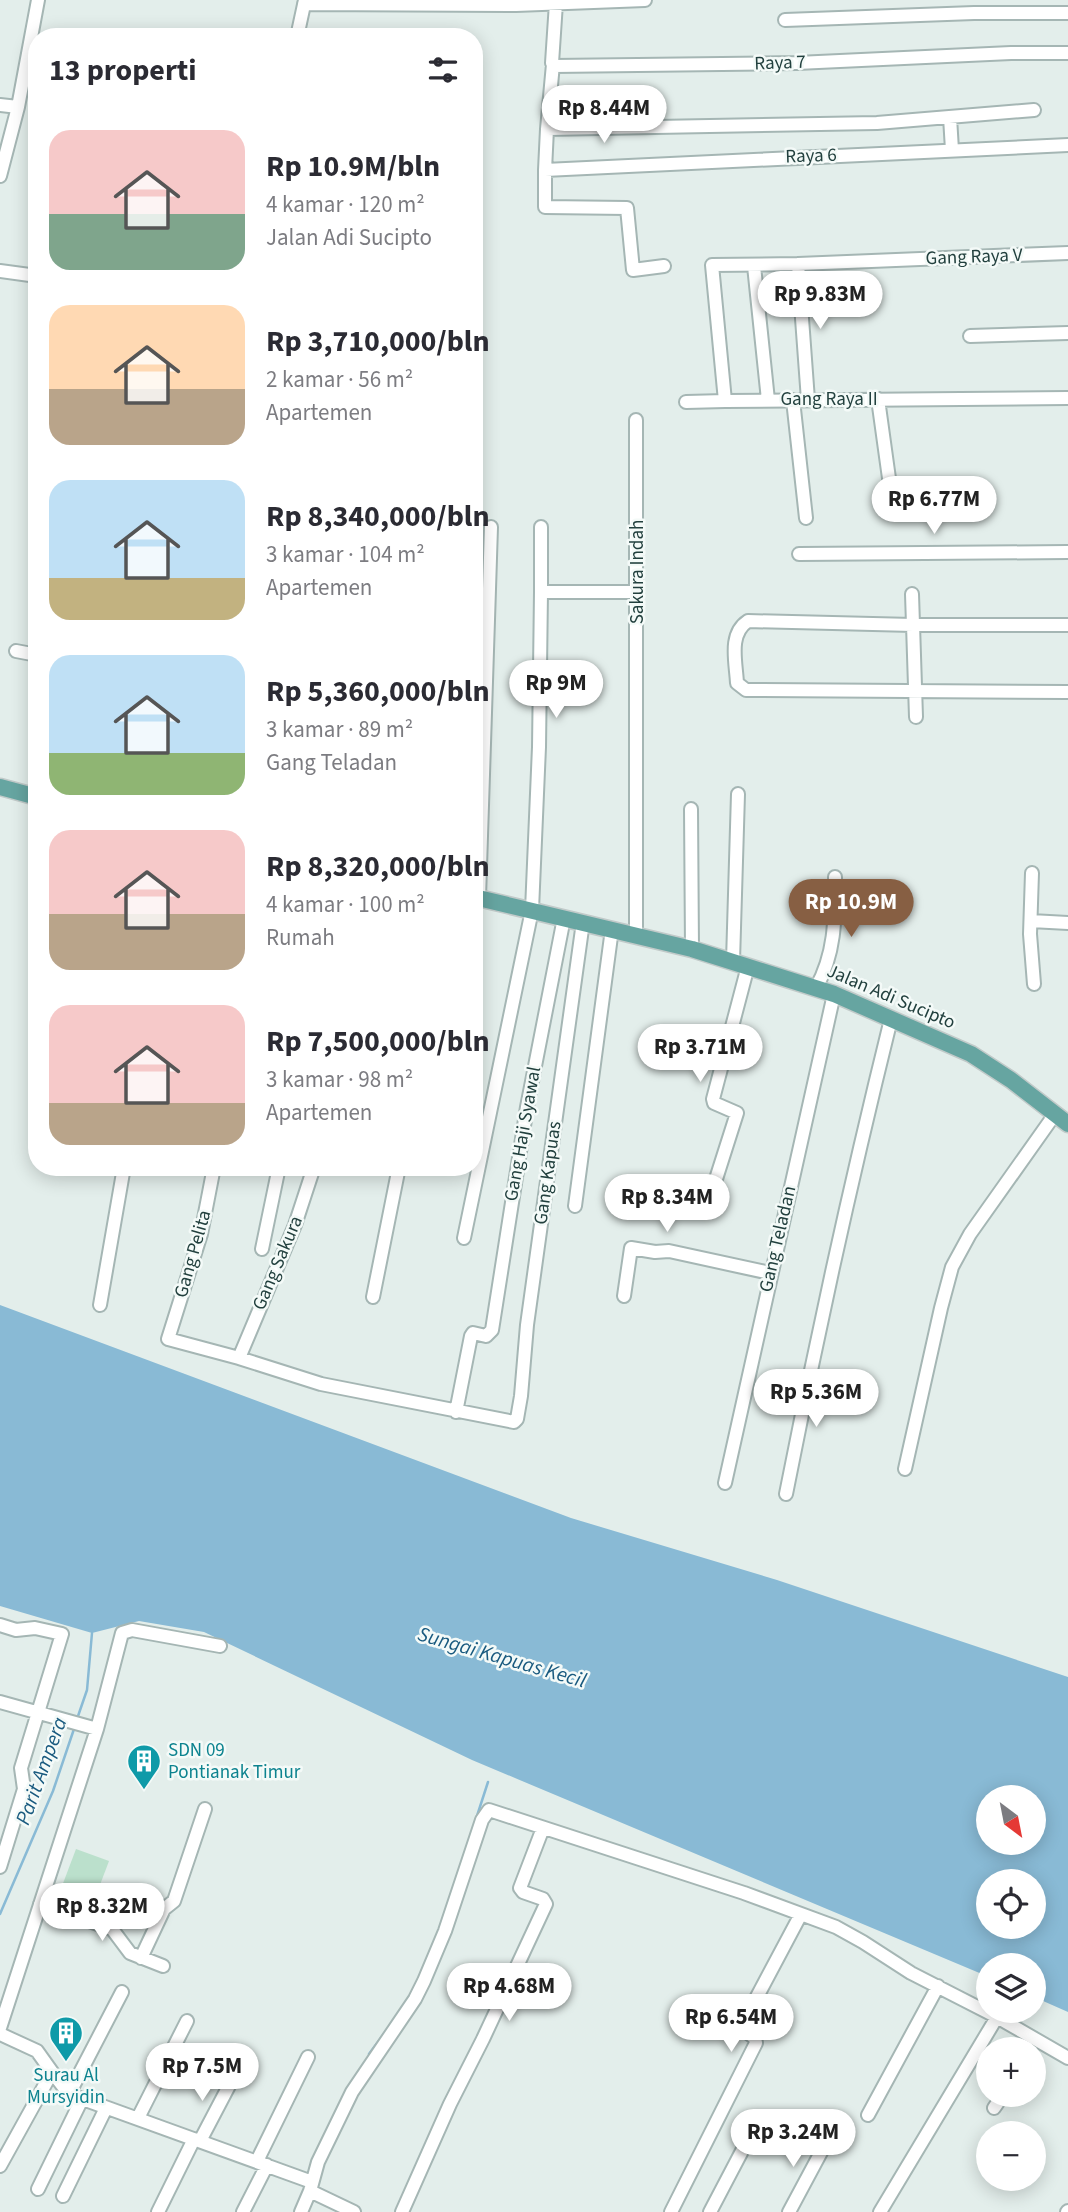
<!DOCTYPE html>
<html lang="id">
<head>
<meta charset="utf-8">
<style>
	body { margin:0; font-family:"Source Sans 3",sans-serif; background:#f2f2f3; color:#2b2b33; height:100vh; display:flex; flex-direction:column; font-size:26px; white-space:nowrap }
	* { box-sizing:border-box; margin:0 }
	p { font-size:23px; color:#7c7c81 }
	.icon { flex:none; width:38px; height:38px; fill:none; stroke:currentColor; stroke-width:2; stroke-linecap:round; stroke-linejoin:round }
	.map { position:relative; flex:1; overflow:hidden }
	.drawer { position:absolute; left:28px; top:28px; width:455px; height:1148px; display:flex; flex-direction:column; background:#fff; border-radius:28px; box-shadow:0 4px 18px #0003 }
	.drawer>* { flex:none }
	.needle { width:46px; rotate:148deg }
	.fabs { position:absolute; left:976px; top:1785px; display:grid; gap:14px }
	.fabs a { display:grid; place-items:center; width:70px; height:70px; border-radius:50%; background:#fff; box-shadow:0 4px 18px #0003; font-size:35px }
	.price { position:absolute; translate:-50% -60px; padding:0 16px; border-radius:24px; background:#fff; color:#222; font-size:23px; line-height:46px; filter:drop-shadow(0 2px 4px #0008) }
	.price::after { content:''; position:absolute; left:50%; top:42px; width:21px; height:16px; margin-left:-10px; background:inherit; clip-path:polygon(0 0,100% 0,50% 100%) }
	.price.current { background:#875f43; color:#fff }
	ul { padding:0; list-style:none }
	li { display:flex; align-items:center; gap:21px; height:175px; padding:0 21px }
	li span { display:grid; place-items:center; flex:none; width:196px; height:140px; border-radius:21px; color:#555 }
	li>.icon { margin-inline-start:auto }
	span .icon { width:84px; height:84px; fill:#fffc; stroke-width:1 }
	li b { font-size:30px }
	h2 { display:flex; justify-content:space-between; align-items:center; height:84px; padding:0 21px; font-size:30px }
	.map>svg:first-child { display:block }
</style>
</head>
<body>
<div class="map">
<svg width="1068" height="2212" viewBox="0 0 1068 2212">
	<rect width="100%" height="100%" fill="#e3eeeb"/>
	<path fill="#bbe0cc" d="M76 1849 109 1861 92 1906 59 1894Z"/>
	<path fill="#89bad5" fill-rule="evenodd" d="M0 1305 571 1518 777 1580 1068 1677V2012L1034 1997V1965H989V1977L472 1760 204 1632 139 1621 92 1633 0 1606ZM989 1797H1034V1843H989ZM989 1881H1034V1927H989Z"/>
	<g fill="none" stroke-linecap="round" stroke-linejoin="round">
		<path stroke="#89bad5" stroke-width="2.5" d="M77 1719 87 1690 92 1633
			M476 1819 488 1782
			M0 1914 53 1791 74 1729
			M369 2054 389 2027
			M900 2168 952 2080"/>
		<g stroke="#a5b6b4" stroke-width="16">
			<path id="minor" d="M556 3 552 63 554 66 797 63 1011 53H1068
				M304 4 516 5 645 0
				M785 20 974 13H1068
				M297 37 305 0
				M553 64 547 129 877 123 1034 110
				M0 105 18 107
				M950 117 952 150
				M547 129 545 170 1068 145
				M545 170V207L627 208 633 270 664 266
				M0 176 18 107 38 0
				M1068 253 798 264 712 265 725 401 1068 398
				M798 264 808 400
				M754 266 768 400
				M0 271 37 276
				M970 336 1068 333
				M878 399 892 500
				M793 400 806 518
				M686 402 725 401
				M636 420V934
				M799 554 1068 552
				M541 592V527
				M912 594 916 717
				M1068 625H913L748 621C728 634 736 662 737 683L746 690 1068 692
				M16 651 37 655
				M691 809 692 949
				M1032 873 1030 934 1034 984
				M479 898 491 527
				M1031 921 1068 923
				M733 961 738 794
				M816 988C836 952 835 917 835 877
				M214 1167 201 1234 168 1339 239 1358 321 1384 514 1422 517 1419 521 1396 527 1325 583 922
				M709 1201 737 1113 714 1103 713 1099 748 966
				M575 1206 612 929
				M464 1238 532 910 539 747 541 592H637
				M262 1249 279 1167
				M624 1296 631 1248 655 1252 669 1251 770 1273
				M373 1297 399 1167
				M100 1305 124 1167
				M239 1358 295 1225 314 1167
				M456 1412 471 1336 473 1333 486 1336 492 1330 527 1107 564 918
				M905 1469 941 1308 952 1267 970 1234 1055 1114
				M725 1483 834 994
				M786 1494C817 1335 852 1177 891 1019
				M0 1625 16 1630 35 1628 62 1634 21 1768 24 1789 0 1867
				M0 1702 97 1729
				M40 1904 112 1929 130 1953 163 1966
				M141 1958 164 1909 174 1901 205 1809
				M0 2028 97 1729 122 1633 132 1630 220 1646
				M0 2034 37 2051 52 2072
				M69 2094 122 1992
				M994 2108 1003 2095
				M868 2115 938 1986
				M138 2118 187 2021
				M200 2141 232 2080
				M257 2161 308 2057
				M0 2166 52 2072 69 2094 312 2182
				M38 2189 82 2099
				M310 2191 318 2162 352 2092 415 1999 424 1981 445 1931 482 1820 489 1810 744 1893 836 1927 863 1942 911 1973 997 2017 1068 2058
				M63 2196 106 2108
				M158 2212 194 2139
				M243 2212 267 2165
				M301 2212 310 2191 354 2212
				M402 2212 450 2104 483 2039 546 1904 543 1899 523 1892 520 1888 543 1828
				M671 2212 756 2043 755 2038 741 2028 742 2025 801 1914
				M710 2212 742 2151
				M789 2212 827 2141
				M880 2212 997 2017
				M1067 2212 1068 2211"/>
		</g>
		<g stroke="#c1cac9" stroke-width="19">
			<path id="major" d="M0 787 37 797
				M474 897 692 949 834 994 971 1054 1011 1080 1068 1124"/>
		</g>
		<use href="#minor" stroke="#fff" stroke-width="12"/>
		<use href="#major" stroke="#66a5a1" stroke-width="16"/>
	</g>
	<defs>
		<g id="building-pin" transform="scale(1.75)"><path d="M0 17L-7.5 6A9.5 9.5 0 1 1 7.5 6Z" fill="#0f9aa8" stroke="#f4faf8"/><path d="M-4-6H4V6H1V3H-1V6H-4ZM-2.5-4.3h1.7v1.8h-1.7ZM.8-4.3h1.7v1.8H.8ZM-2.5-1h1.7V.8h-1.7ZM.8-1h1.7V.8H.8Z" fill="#fff"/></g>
	</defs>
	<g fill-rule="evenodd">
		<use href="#building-pin" x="144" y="1761"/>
		<use href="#building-pin" x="66" y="2033"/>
	</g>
	<g text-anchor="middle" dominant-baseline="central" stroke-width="5" stroke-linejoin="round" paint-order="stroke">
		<g font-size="19" fill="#22403e" stroke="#f4faf8">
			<text transform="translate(780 63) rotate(-2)">Raya 7</text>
			<text transform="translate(811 156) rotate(-2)">Raya 6</text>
			<text transform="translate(974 257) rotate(-2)">Gang Raya V</text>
			<text x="829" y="399">Gang Raya II</text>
			<text transform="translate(637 572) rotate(-90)">Sakura Indah</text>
			<text transform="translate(891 997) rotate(23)">Jalan Adi Sucipto</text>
			<text transform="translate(523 1134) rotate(-80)">Gang Haji Syawal</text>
			<text transform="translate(548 1173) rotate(-82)">Gang Kapuas</text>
			<text transform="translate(778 1239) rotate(-77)">Gang Teladan</text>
			<text transform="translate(193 1254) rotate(-74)">Gang Pelita</text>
			<text transform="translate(278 1263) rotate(-67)">Gang Sakura</text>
		</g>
		<g font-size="19" fill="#0d838f" stroke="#f4faf8" text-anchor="start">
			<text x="168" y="1750">SDN 09<tspan x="168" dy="22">Pontianak Timur</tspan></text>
			<text x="66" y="2075" text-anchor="middle">Surau Al<tspan x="66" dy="22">Mursyidin</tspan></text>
		</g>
		<g font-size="21" font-style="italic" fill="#195a7f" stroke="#f4faf8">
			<text transform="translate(502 1657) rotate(16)">Sungai Kapuas Kecil</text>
			<text transform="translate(41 1771) rotate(-70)">Parit Ampera</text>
		</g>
	</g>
</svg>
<div class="fabs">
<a><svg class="needle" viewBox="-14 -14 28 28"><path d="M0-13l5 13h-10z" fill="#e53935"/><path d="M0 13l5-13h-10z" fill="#7c7c81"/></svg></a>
<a><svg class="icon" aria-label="locate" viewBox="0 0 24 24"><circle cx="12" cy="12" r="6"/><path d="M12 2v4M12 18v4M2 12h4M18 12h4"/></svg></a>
<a><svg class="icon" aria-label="layers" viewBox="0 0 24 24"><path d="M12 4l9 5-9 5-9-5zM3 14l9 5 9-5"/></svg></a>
<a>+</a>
<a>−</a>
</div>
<b class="price" style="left:604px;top:145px">Rp 8.44M</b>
<b class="price" style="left:820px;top:331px">Rp 9.83M</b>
<b class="price" style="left:934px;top:536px">Rp 6.77M</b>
<b class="price" style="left:556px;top:720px">Rp 9M</b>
<b class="price current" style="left:851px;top:939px">Rp 10.9M</b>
<b class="price" style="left:700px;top:1084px">Rp 3.71M</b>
<b class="price" style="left:667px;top:1234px">Rp 8.34M</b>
<b class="price" style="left:816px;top:1429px">Rp 5.36M</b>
<b class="price" style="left:102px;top:1943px">Rp 8.32M</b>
<b class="price" style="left:509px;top:2023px">Rp 4.68M</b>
<b class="price" style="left:731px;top:2054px">Rp 6.54M</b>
<b class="price" style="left:202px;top:2103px">Rp 7.5M</b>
<b class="price" style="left:793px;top:2169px">Rp 3.24M</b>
<section class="drawer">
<h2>13 properti<svg class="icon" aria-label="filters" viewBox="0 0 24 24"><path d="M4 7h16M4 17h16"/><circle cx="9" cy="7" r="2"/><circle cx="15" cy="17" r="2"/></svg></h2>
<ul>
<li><span style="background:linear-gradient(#f6c9c9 60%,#7fa58c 0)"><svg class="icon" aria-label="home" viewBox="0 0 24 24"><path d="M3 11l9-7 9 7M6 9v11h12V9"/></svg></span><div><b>Rp 10.9M/bln</b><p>4 kamar · 120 m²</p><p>Jalan Adi Sucipto</p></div></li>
<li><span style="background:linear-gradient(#ffd9b3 60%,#b9a48a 0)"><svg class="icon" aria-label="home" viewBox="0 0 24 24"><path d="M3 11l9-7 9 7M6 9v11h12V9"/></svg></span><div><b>Rp 3,710,000/bln</b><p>2 kamar · 56 m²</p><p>Apartemen</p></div></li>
<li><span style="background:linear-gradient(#bfe0f5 70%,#c2b280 0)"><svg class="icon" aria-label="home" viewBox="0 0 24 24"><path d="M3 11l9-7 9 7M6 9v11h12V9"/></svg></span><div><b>Rp 8,340,000/bln</b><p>3 kamar · 104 m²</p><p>Apartemen</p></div></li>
<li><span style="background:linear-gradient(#bfe0f5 70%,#8fb573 0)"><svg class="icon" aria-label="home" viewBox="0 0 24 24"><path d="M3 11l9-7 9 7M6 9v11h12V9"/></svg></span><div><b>Rp 5,360,000/bln</b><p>3 kamar · 89 m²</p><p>Gang Teladan</p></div></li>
<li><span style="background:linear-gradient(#f6c9c9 60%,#b9a48a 0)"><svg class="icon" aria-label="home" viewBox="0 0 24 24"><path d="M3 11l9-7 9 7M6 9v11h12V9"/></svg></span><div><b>Rp 8,320,000/bln</b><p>4 kamar · 100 m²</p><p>Rumah</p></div></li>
<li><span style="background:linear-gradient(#f6c9c9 70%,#b9a48a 0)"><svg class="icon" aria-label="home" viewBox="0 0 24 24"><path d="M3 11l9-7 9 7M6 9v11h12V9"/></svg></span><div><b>Rp 7,500,000/bln</b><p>3 kamar · 98 m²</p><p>Apartemen</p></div></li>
</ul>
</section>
</div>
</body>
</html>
